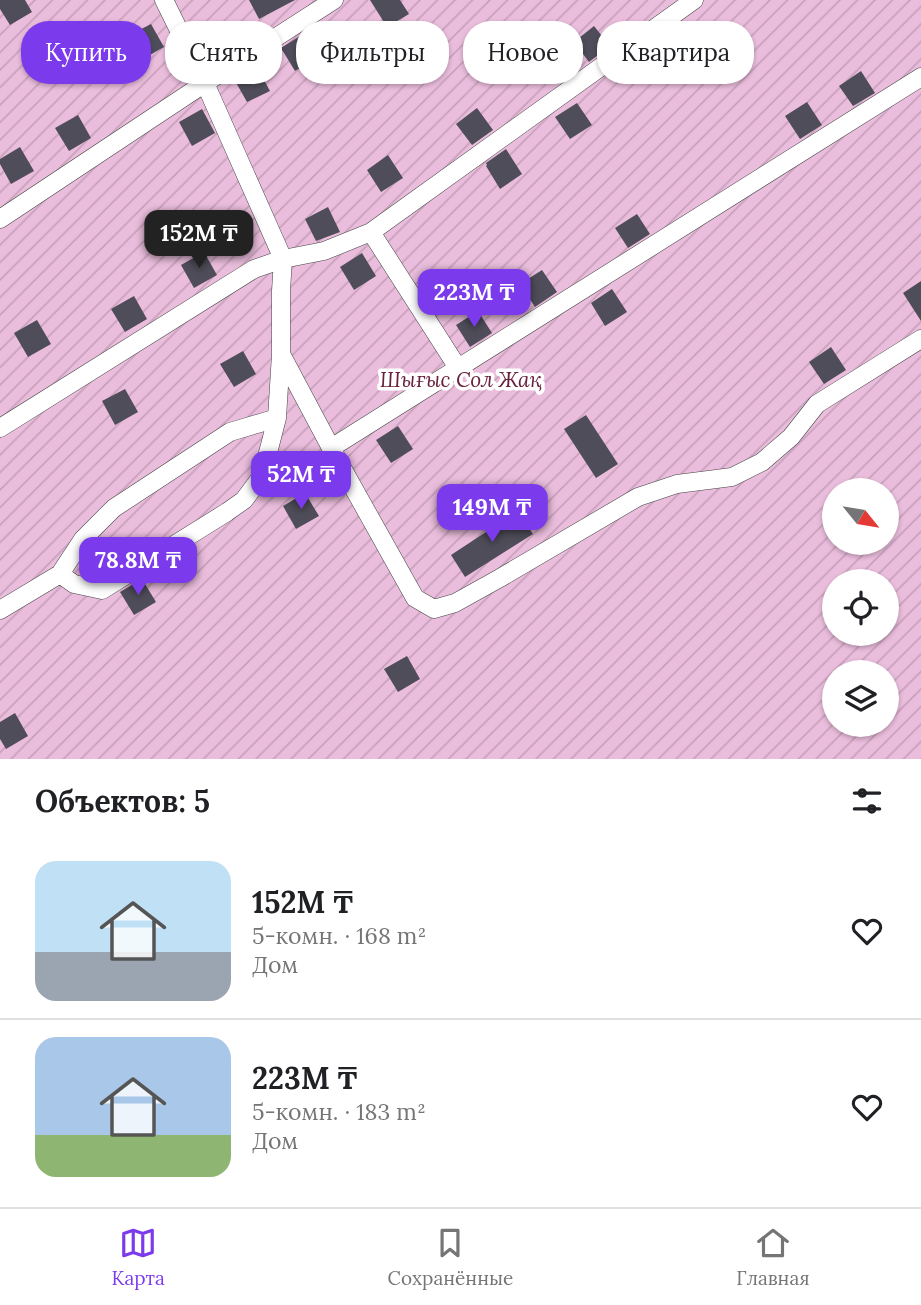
<!DOCTYPE html>
<html lang="ru">
<head>
<meta charset="utf-8">
<style>
	body { margin:0; font-family:Lora,serif; background:#f2f2f2; color:#202124; height:100vh; display:flex; flex-direction:column; font-size:26px; white-space:nowrap }
	* { box-sizing:border-box; margin:0 }
	p { font-size:23px; color:#757577 }
	.icon { flex:none; width:38px; height:38px; fill:none; stroke:currentColor; stroke-width:2; stroke-linecap:round; stroke-linejoin:round }
	.map { position:relative; height:759px; overflow:hidden }
	.drawer { display:flex; flex-direction:column; background:#fff; flex:1 }
	.drawer>* { flex:none }
	.top-card { position:absolute; left:21px; top:21px; width:880px; height:63px; display:flex; gap:14px }
	.needle { width:46px; rotate:120deg }
	.tools { position:absolute; left:822px; top:478px; display:grid; gap:14px }
	.tools a { display:grid; place-items:center; width:77px; height:77px; border-radius:50%; background:#fff; box-shadow:0 2px 5px #0004; font-size:35px }
	.price { position:absolute; translate:-50% -60px; padding:0 16px; border-radius:14px; background:#7c3aed; color:#fff; font-size:23px; line-height:46px; filter:drop-shadow(0 2px 4px #0008) }
	.price::after { content:''; position:absolute; left:50%; top:42px; width:21px; height:16px; margin-left:-10px; background:inherit; clip-path:polygon(0 0,100% 0,50% 100%) }
	.price.on { background:#222; color:#fff }
	ul { padding:0; list-style:none }
	li { display:flex; align-items:center; gap:21px; height:175px; padding:0 35px }
	li+li { border-top:2px solid #e0e0e0 }
	li span { display:grid; place-items:center; flex:none; width:196px; height:140px; border-radius:21px; color:#555 }
	li>.icon { margin-inline-start:auto }
	span .icon { width:84px; height:84px; fill:#fffc; stroke-width:1 }
	li b { font-size:30px }
	h2 { display:flex; justify-content:space-between; align-items:center; height:84px; padding:0 35px; font-size:30px }
	.chip { padding:0 24px; border-radius:28px; background:#fff; box-shadow:0 2px 5px #0004; font-size:24px; line-height:63px }
	.chip.on { background:#7c3aed; color:#fff }
	.dock { display:flex; justify-content:space-around; align-items:center; height:98px; border-top:2px solid #e0e0e0; background:#fff; font-size:19px; color:#757577 }
	.dock a { display:grid; justify-items:center; gap:4px }
	.dock .on { color:#7c3aed }
	.map>svg:first-child { display:block }
</style>
</head>
<body>
<div class="map">
<svg width="921" height="759" viewBox="0 0 921 759">
	<defs>
		<pattern id="garden-furrows" width="10" height="10" patternUnits="userSpaceOnUse" patternTransform="scale(1.75)"><rect width="10" height="10" fill="#eabddc"/><path d="M-1 1l2-2M0 10L10 0M9 11l2-2" fill="none" stroke="#c8a1bc"/></pattern>
	</defs>
	<rect width="100%" height="100%" fill="#fbf4ff"/>
	<path fill="url(#garden-furrows)" fill-rule="evenodd" d="M0 0H921V759H0ZM835 490H887V542H835ZM835 581H887V634H835ZM835 672H887V724H835Z"/>
	<path fill="#4f4d59" d="M0 0H25L32 12 10 25 0 9Z
		M249 0H295L259 19Z
		M370 0H400L409 14 387 27Z
		M151 24 164 47 141 60 128 36Z
		M594 26 610 46 589 62 574 42Z
		M303 34 317 57 295 71 281 48Z
		M731 35 746 58 724 72 710 50Z
		M257 67 270 91 247 102 234 79Z
		M861 71 875 93 853 106 839 86Z
		M807 102 822 125 800 139 785 116Z
		M577 103 592 125 570 139 555 117Z
		M477 108 493 130 472 145 456 124Z
		M202 109 215 133 192 146 179 122Z
		M78 115 91 138 69 151 55 128Z
		M20 147 34 171 11 184 0 164V159Z
		M506 149 522 174 500 189 486 166 487 165 486 163Z
		M388 155 403 178 381 192 367 170Z
		M328 207 340 232 316 241 305 219Z
		M637 214 650 234 628 248 615 228Z
		M204 252 217 275 194 288 181 265Z
		M362 253 376 276 354 290 340 267Z
		M542 270 557 292 535 307 520 284Z
		M921 281V321L903 293Z
		M612 289 627 312 605 326 591 303Z
		M134 296 147 319 125 332 111 309Z
		M478 311 492 333 470 347 456 325Z
		M37 320 51 344 28 357 14 333Z
		M831 347 846 370 824 384 809 362Z
		M243 351 256 374 234 387 220 364Z
		M125 389 138 412 115 425 102 401Z
		M586 415 618 464 596 478 564 429Z
		M398 426 413 449 391 463 376 440Z
		M305 493 319 516 296 529 283 506Z
		M518 511 533 534 465 577 451 555Z
		M142 579 156 602 134 615 120 592Z
		M407 656 420 679 398 692 384 669Z
		M15 713 28 736 6 749 0 739V722Z"/>
	<g fill="none" stroke-linecap="round" stroke-linejoin="round">
		<g stroke="#434343" stroke-width="19">
			<path id="minor" d="M164 0 205 83 283 259 281 291V354L331 448 415 598 434 609 455 603 500 578 638 497 677 484 732 477 762 462 791 437 817 404 921 339
				M0 219 205 83 334 0
				M371 232 458 368
				M0 428 254 269 283 259 324 251 371 232 694 0
				M331 448 921 77
				M60 574 74 584 102 590 227 512 244 500 262 476 277 418 281 354
				M0 610 60 574 83 539 114 508 230 432 277 418"/>
		</g>
		<use href="#minor" stroke="#fff" stroke-width="18"/>
	</g>
	<g text-anchor="middle" dominant-baseline="central" stroke-width="7" stroke-linejoin="round" paint-order="stroke">
		<g font-size="21" font-style="italic" fill="#69203c" stroke="#fff">
			<text x="461" y="379">Шығыс Сол Жақ</text>
		</g>
	</g>
</svg>
<div class="tools">
<a><svg class="needle" viewBox="-14 -14 28 28"><path d="M0-13l5 13h-10z" fill="#e53935"/><path d="M0 13l5-13h-10z" fill="#757577"/></svg></a>
<a><svg class="icon" aria-label="locate" viewBox="0 0 24 24"><circle cx="12" cy="12" r="6"/><path d="M12 2v4M12 18v4M2 12h4M18 12h4"/></svg></a>
<a><svg class="icon" aria-label="layers" viewBox="0 0 24 24"><path d="M12 4l9 5-9 5-9-5zM3 14l9 5 9-5"/></svg></a>
</div>
<b class="price on" style="left:199px;top:270px">152M ₸</b>
<b class="price" style="left:474px;top:329px">223M ₸</b>
<b class="price" style="left:301px;top:511px">52M ₸</b>
<b class="price" style="left:492px;top:544px">149M ₸</b>
<b class="price" style="left:138px;top:597px">78.8M ₸</b>
<div class="top-card">
<a class="chip on">Купить</a>
<a class="chip">Снять</a>
<a class="chip">Фильтры</a>
<a class="chip">Новое</a>
<a class="chip">Квартира</a>
</div>
</div>
<section class="drawer">
<h2>Объектов: 5<svg class="icon" aria-label="filters" viewBox="0 0 24 24"><path d="M4 7h16M4 17h16"/><circle cx="9" cy="7" r="2"/><circle cx="15" cy="17" r="2"/></svg></h2>
<ul>
<li><span style="background:linear-gradient(#bfe0f5 65%,#9aa5b1 0)"><svg class="icon" aria-label="home" viewBox="0 0 24 24"><path d="M3 11l9-7 9 7M6 9v11h12V9"/></svg></span><div><b>152M ₸</b><p>5-комн. · 168 m²</p><p>Дом</p></div><svg class="icon" aria-label="heart" viewBox="0 0 24 24"><path d="M12 20l-8-8c-3-5 5-10 8-4 3-6 11-1 8 4z"/></svg></li>
<li><span style="background:linear-gradient(#a9c7e8 70%,#8fb573 0)"><svg class="icon" aria-label="home" viewBox="0 0 24 24"><path d="M3 11l9-7 9 7M6 9v11h12V9"/></svg></span><div><b>223M ₸</b><p>5-комн. · 183 m²</p><p>Дом</p></div><svg class="icon" aria-label="heart" viewBox="0 0 24 24"><path d="M12 20l-8-8c-3-5 5-10 8-4 3-6 11-1 8 4z"/></svg></li>
</ul>
</section>
<nav class="dock">
<a class="on"><svg class="icon" aria-label="map" viewBox="0 0 24 24"><path d="M3 6l6-2 6 2 6-2v14l-6 2-6-2-6 2zM9 4v14M15 6v14"/></svg>Карта</a>
<a><svg class="icon" aria-label="saved" viewBox="0 0 24 24"><path d="M7 4h10v16l-5-4-5 4z"/></svg>Сохранённые</a>
<a><svg class="icon" aria-label="home" viewBox="0 0 24 24"><path d="M3 11l9-7 9 7M6 9v11h12V9"/></svg>Главная</a>
</nav>
</body>
</html>
